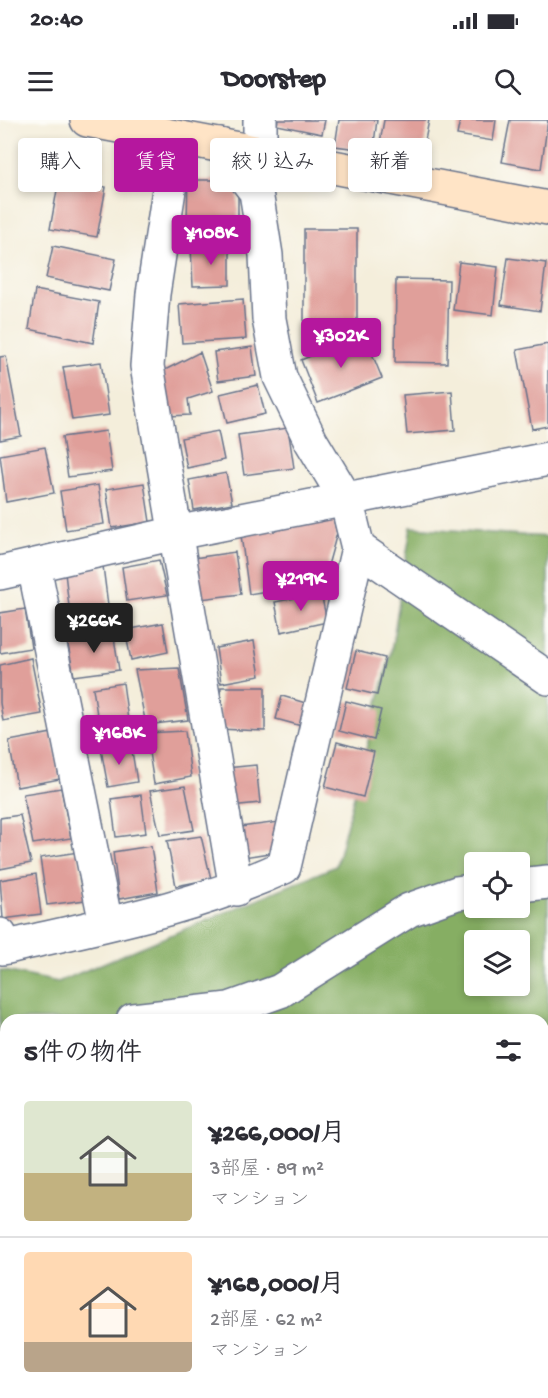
<!DOCTYPE html>
<html lang="ja">
<head>
<meta charset="utf-8">
<style>
	body { margin:0; font-family:"Gochi Hand","Klee One",sans-serif; background:#f7f7f7; color:#2b2b33; height:100vh; display:flex; flex-direction:column; font-size:22px; white-space:nowrap }
	* { box-sizing:border-box; margin:0 }
	p { font-size:20px; color:#7c7c81 }
	.icon { flex:none; width:33px; height:33px; fill:none; stroke:currentColor; stroke-width:2; stroke-linecap:round; stroke-linejoin:round }
	.map { position:relative; flex:1; overflow:hidden }
	.side { position:absolute; left:0px; top:894px; width:549px; height:384px; display:flex; flex-direction:column; background:#fff; border-radius:18px 18px 0 0; box-shadow:0 3px 9px #0003 }
	.side>* { flex:none }
	.top-card { position:absolute; left:18px; top:18px; width:513px; height:54px; display:flex; gap:12px }
	.controls { position:absolute; left:464px; top:732px; display:grid; gap:12px }
	.controls a { display:grid; place-items:center; width:66px; height:66px; border-radius:6px; background:#fff; box-shadow:0 3px 9px #0003; font-size:30px }
	.price { position:absolute; translate:-50% -51px; padding:0 14px; border-radius:6px; background:#b5179e; color:#fff; font-size:20px; line-height:39px; filter:drop-shadow(0 2px 3px #0008) }
	.price::after { content:''; position:absolute; left:50%; top:36px; width:18px; height:14px; margin-left:-9px; background:inherit; clip-path:polygon(0 0,100% 0,50% 100%) }
	.price.selected { background:#222; color:#fff }
	ul { padding:0; list-style:none }
	li { display:flex; align-items:center; gap:18px; height:150px; padding:0 24px }
	li+li { border-top:2px solid #e1e1e2 }
	li span { display:grid; place-items:center; flex:none; width:168px; height:120px; border-radius:6px; color:#555 }
	li>.icon { margin-inline-start:auto }
	span .icon { width:72px; height:72px; fill:#fffc; stroke-width:1 }
	li b { font-size:26px }
	h2 { display:flex; justify-content:space-between; align-items:center; height:72px; padding:0 24px; font-size:26px }
	.tag { padding:0 21px; border-radius:6px; background:#fff; box-shadow:0 3px 9px #0003; font-size:21px; line-height:54px }
	.tag.selected { background:#b5179e; color:#fff }
	.status { display:flex; justify-content:space-between; align-items:center; height:42px; padding:0 30px; background:#fff; direction:ltr }
	.status svg { height:16px; fill:currentColor }
	header { display:flex; justify-content:space-between; align-items:center; height:78px; padding:0 24px; background:#fff; font-size:27px; font-weight:700 }
	.map>svg:first-child { display:block }
</style>
</head>
<body>
<div class="status"><b>20:40</b><svg viewBox="0 0 49 12"><path d="M0 12V9h3v3zM5 12V6h3v6zM10 12V3h3v9zM15 12V0h3v12zM26 1h20v11H26zM47 4h2v5h-2z"/></svg></div>
<header><svg class="icon" aria-label="menu" viewBox="0 0 24 24"><path d="M4 6h16M4 12h16M4 18h16"/></svg>Doorstep<svg class="icon" aria-label="search" viewBox="0 0 24 24"><circle cx="10" cy="10" r="6"/><path d="M15 15l6 6"/></svg></header>
<div class="map">
<svg width="548" height="1278" viewBox="0 0 548 1278">
	<rect width="100%" height="100%" fill="#fdfcf7"/>
	<filter id="ink" filterUnits="userSpaceOnUse"><feTurbulence type="fractalNoise" baseFrequency=".0167" numOctaves="2"/><feDisplacementMap in="SourceGraphic" scale="12" xChannelSelector="R" yChannelSelector="G"/><feConvolveMatrix kernelMatrix="1 2 1 2 8 2 1 2 1" color-interpolation-filters="sRGB"/></filter>
	<filter id="wash" filterUnits="userSpaceOnUse"><feTurbulence type="fractalNoise" baseFrequency=".008" numOctaves="4" result="noise"/><feDisplacementMap in="SourceGraphic" scale="24" xChannelSelector="R" yChannelSelector="G"/><feGaussianBlur stdDeviation="1.35" result="paint"/><feColorMatrix in="noise" values="0 0 0 0 0 0 0 0 0 0 0 0 0 0 0 0 0 1.4 0 .05"/><feComposite in="paint" operator="in"/></filter>
	<g filter="url(#wash)">
		<rect width="100%" height="100%" fill="#f4eedb"/>
		<path fill="#86ae64" stroke="#506e61" stroke-width="1.5" fill-rule="evenodd" d="M411 407 548 417V1278H0V850L58 862 336 746 391 532ZM474 742H519V788H474ZM474 820H519V866H474ZM6 900H543V1272H6Z"/>
		<g id="blocks">
			<path fill="#e09f9a" d="M278 0H325L322 14 277 5Z
				M339 0H377L373 31 335 26Z
				M384 0H429L422 36 379 28Z
				M460 0H496L493 21 457 15Z
				M510 0H548L541 49 502 42Z
				M59 59 106 67 97 117 50 109Z
				M188 60H238V100H187Z
				M304 109H357V203H304Z
				M230 125V165L193 166 191 127Z
				M53 126 116 139 109 171 46 158Z
				M508 138 546 143 540 191 501 185Z
				M459 142 498 147 493 195 453 190Z
				M396 159 449 160 447 243 395 242Z
				M35 170 99 182 93 223 29 209Z
				M243 179 246 219 182 223 179 184Z
				M364 214 382 258 318 283 301 240Z
				M548 224V306L532 309 517 230Z
				M252 227 256 256 218 261 214 232Z
				M200 232 213 271 188 279 190 295 168 296 159 253Z
				M6 236 21 316 0 320V237Z
				M101 242 109 295 72 300 63 247Z
				M258 265 265 294 227 303 220 274Z
				M452 271 455 310 407 314 403 275Z
				M288 308 294 348 244 355 238 315Z
				M106 311 112 351 68 357 62 317Z
				M218 311 224 340 187 348 181 318Z
				M45 327 54 373 6 382 0 335Z
				M226 353 232 383 194 390 189 360Z
				M144 363 150 402 112 408 106 369Z
				M98 365 104 404 66 410 60 371Z
				M333 398 337 413 324 460 311 463 307 449 289 451 292 467 249 474 241 415Z
				M235 432 241 474 201 479 194 438Z
				M159 440 167 475 127 481 122 447Z
				M103 446 110 501 71 503 65 453Z
				M321 473 327 502 281 512 275 482Z
				M25 489 31 528 0 533V493Z
				M163 503 168 532 131 540 125 510Z
				M113 511 119 550 74 556 67 520Z
				M254 521 260 556 221 563 216 528Z
				M356 531 385 538 377 575 347 568Z
				M31 538 42 594 3 601 0 583V545Z
				M179 548 188 600 146 605 135 550Z
				M123 563 130 615H100L93 568Z
				M221 567H265V611L219 609Z
				M282 576 309 584 305 607 276 599Z
				M346 581 381 590 374 620 339 611Z
				M185 611 191 657 154 664 146 613Z
				M52 613 60 659 17 667 9 621Z
				M337 622 374 632 363 677 325 667Z
				M131 625 137 662 108 667 101 629Z
				M256 645 260 683 230 686 226 648Z
				M185 666 194 710 160 715 150 671Z
				M61 668 71 718 33 724 23 674Z
				M141 675 146 713 116 717 111 679Z
				M20 695 31 743 0 749V698Z
				M279 702 275 732 244 737 241 707Z
				M201 716 211 759 176 766 167 721Z
				M151 726 158 772 119 779 113 732Z
				M78 732 85 780 47 785 40 738Z
				M36 754 41 794 3 799 0 760Z"/>
		</g>
	</g>
	<g filter="url(#ink)">
		<use href="#blocks" fill-opacity="0" stroke="#67728a" stroke-width="1.5"/>
		<g fill="none" stroke-linecap="round" stroke-linejoin="round">
			<g stroke="#67728a" stroke-width="36">
				<path id="street" d="M177 18 153 174 147 246 236 769
					M260 33V0
					M358 428 548 558
					M34 446 106 804
					M0 453 176 413 548 339
					M519 765 548 762
					M0 815 3 828C98 806 196 788 284 747L358 428 346 379 311 321 280 257 269 199 266 135 256 72 220 25
					M133 900 229 889 280 871 409 790 457 773 474 771
					M0 965 6 962
					M544 1276 545 1278"/>
			</g>
			<g stroke="#67728a" stroke-width="36">
				<path id="secondary" d="M87 0 548 88"/>
			</g>
			<use href="#street" stroke="#fff" stroke-width="33"/>
			<use href="#secondary" stroke="#ffe4c6" stroke-width="33"/>
		</g>
	</g>
</svg>
<div class="controls">
<a><svg class="icon" aria-label="locate" viewBox="0 0 24 24"><circle cx="12" cy="12" r="6"/><path d="M12 2v4M12 18v4M2 12h4M18 12h4"/></svg></a>
<a><svg class="icon" aria-label="layers" viewBox="0 0 24 24"><path d="M12 4l9 5-9 5-9-5zM3 14l9 5 9-5"/></svg></a>
</div>
<b class="price" style="left:211px;top:146px">¥108K</b>
<b class="price" style="left:341px;top:249px">¥302K</b>
<b class="price" style="left:301px;top:492px">¥219K</b>
<b class="price selected" style="left:94px;top:534px">¥266K</b>
<b class="price" style="left:119px;top:646px">¥168K</b>
<div class="top-card">
<a class="tag">購入</a>
<a class="tag selected">賃貸</a>
<a class="tag">絞り込み</a>
<a class="tag">新着</a>
</div>
<section class="side">
<h2>5件の物件<svg class="icon" aria-label="filters" viewBox="0 0 24 24"><path d="M4 7h16M4 17h16"/><circle cx="9" cy="7" r="2"/><circle cx="15" cy="17" r="2"/></svg></h2>
<ul>
<li><span style="background:linear-gradient(#dfe7d0 60%,#c2b280 0)"><svg class="icon" aria-label="home" viewBox="0 0 24 24"><path d="M3 11l9-7 9 7M6 9v11h12V9"/></svg></span><div><b>¥266,000/月</b><p>3部屋 · 89 m²</p><p>マンション</p></div></li>
<li><span style="background:linear-gradient(#ffd9b3 75%,#b9a48a 0)"><svg class="icon" aria-label="home" viewBox="0 0 24 24"><path d="M3 11l9-7 9 7M6 9v11h12V9"/></svg></span><div><b>¥168,000/月</b><p>2部屋 · 62 m²</p><p>マンション</p></div></li>
</ul>
</section>
</div>
</body>
</html>
